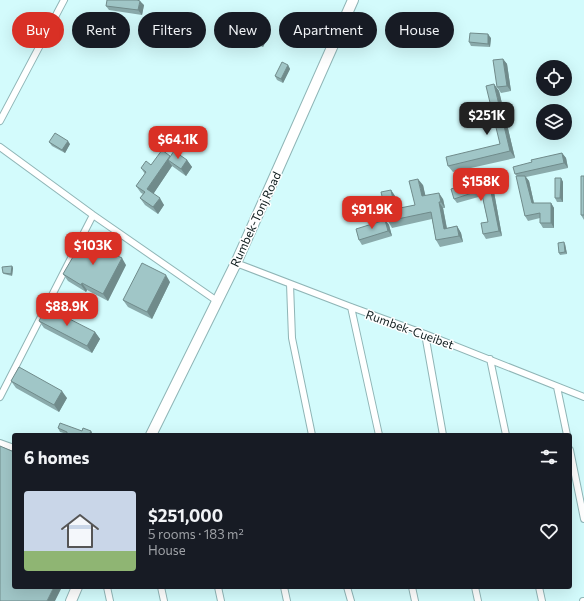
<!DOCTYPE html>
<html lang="en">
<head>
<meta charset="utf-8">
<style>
	body { margin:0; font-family:Commissioner,sans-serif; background:#20242c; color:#f1f3f6; height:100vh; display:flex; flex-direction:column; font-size:15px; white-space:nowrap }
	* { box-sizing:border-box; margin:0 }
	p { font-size:13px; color:#9ea1a6 }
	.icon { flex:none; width:22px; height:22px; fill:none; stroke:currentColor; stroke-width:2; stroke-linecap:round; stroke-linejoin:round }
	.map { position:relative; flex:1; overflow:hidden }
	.side { position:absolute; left:12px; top:433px; width:560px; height:156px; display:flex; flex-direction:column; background:#171b24; border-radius:4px; box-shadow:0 4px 16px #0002 }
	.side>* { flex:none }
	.guide { position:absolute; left:12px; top:12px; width:560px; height:36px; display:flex; gap:8px }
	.tools { position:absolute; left:536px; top:60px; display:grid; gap:8px }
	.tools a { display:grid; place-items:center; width:36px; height:36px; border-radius:50%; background:#171b24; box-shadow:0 4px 16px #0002; font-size:20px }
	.price { position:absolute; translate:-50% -34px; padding:0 9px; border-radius:8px; background:#d93025; color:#fff; font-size:13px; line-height:26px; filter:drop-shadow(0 1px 2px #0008) }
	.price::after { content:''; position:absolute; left:50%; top:24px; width:12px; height:9px; margin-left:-6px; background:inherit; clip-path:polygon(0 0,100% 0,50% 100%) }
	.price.on { background:#222; color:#fff }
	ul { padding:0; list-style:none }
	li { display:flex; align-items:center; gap:12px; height:100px; padding:0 12px }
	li+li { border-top:1px solid #363941 }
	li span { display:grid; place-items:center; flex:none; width:112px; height:80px; border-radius:4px; color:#555 }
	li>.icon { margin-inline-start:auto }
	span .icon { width:48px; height:48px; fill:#fffc; stroke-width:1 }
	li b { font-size:17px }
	h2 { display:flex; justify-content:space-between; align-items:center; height:48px; padding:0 12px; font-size:17px }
	.tag { padding:0 14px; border-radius:18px; background:#171b24; box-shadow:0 4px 16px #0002; font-size:14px; line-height:36px }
	.tag.on { background:#d93025; color:#fff }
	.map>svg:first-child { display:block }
</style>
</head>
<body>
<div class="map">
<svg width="584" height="601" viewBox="0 0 584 601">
	<rect width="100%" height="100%" fill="#d3fbfc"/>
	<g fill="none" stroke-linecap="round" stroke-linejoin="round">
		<g stroke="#8fb5b6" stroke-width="8">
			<path id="minor" d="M0 121 64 0
				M0 147 93 215 217 301
				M236 263 351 307 425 334 584 397
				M290 284 292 338 312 435
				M351 307 379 435
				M425 334 443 435
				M490 359 506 435
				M557 387 567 435
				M0 397 93 215
				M0 443 14 448
				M570 450 584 519
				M107 587 110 601
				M161 587 164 601
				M218 587 221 601
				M284 587 287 601
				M347 587 351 601
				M412 587 415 601
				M475 587 478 601
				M539 587 542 601
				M583 601H584"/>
		</g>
		<g stroke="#8fb5b6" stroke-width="12">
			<path id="primary" d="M151 435 236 263 270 187 353 0
				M71 601 77 587"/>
		</g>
		<use href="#minor" stroke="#fff" stroke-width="6"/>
		<use href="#primary" stroke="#fff" stroke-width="10"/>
	</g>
	<path fill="#8aaaab" d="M144 5 142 15 109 10 106 6Z
		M241 38 262 40 265 43 263 47 243 41Z
		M491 38 490 47 471 46 469 42Z
		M503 59 507 64 511 91 501 93 497 87Z
		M288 65 290 69 283 83 277 80 275 76Z
		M494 84 499 91 515 158 453 172 448 166 500 144Z
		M49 142 70 144 65 153 52 146Z
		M562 153 566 158 568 168 526 177 529 181 534 203H551L554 208V228H543L540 223V218L528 221 525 216 517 176 515 174 532 162Z
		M170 156 187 160 192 167 186 176 172 166 153 194 164 205 158 214 145 205 140 198 143 194 141 193 136 186 145 174 141 168 151 165Z
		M584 176V220L581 215Z
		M561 178 563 182V202H557L555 198Z
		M491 182 494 192 502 236 486 239 483 234 488 222 482 196 457 203 454 199Z
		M423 185 425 196 443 199 445 208H443L447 228 457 226 461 233 463 242 440 247 436 240 432 219 392 228 388 221 391 190 395 196 398 209 415 205Z
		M385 220 389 225 392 236 362 245 359 240Z
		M565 244 567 254 560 255 559 253Z
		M126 265 108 301 87 290 86 292 68 281 63 274Z
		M12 266 13 268 12 276 4 274 3 273Z
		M170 282 152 319 128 307 123 300Z
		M39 321 95 332 100 339 92 353 44 328Z
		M11 381 67 398 59 412 16 388Z
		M58 428 82 431H91L93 435 67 434 60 432Z"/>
	<path fill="#708b8b" d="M140 1 144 5 142 15 138 10Z
		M488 34 491 38 490 47 488 44Z
		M262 40 265 43 263 47 261 44Z
		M503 59 507 64 511 91 507 86Z
		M288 65 290 69 283 83 281 79Z
		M494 84 499 91 515 158 510 151Z
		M68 141 70 144 65 153 62 150Z
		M562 153 566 158 568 168 564 163Z
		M170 156 168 160 172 166 152 196 147 189Z
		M187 160 192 167 186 176 181 169Z
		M525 176 529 181 535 208 532 203Z
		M487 177 491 182 494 192 502 236 499 231Z
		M561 178 563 182V202L560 198Z
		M418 179 423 185 427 202 422 196Z
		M391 190 395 196 400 216 395 209Z
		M439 193 443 199 445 208 441 202Z
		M160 198 164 205 158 214 153 207Z
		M439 202 443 208 448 235 444 229Z
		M551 203 554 208V228L551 223Z
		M385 220 389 225 392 236 388 231Z
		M457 226 461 233 463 242 459 236Z
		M564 242 565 244 567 254 565 252Z
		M122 258 126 265 108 301 103 294Z
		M12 266 13 268 12 276 11 274Z
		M166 275 170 282 152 319 147 312Z
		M82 283 87 290 86 292 81 285Z
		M95 332 100 339 92 353 87 346Z
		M62 391 67 398 59 412 54 405Z
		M91 431 93 435H89Z
		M54 587H62L55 601H47Z"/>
	<path fill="#a0c6c7" stroke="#708b8b" d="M107 0H137L140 1 138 10 106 6Z
		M243 32 262 40 261 44 241 38Z
		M470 33 488 34V44L469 42Z
		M503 59 507 86 497 87 493 60Z
		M282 62 288 65 281 79 275 76Z
		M494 84 510 151 448 166 446 157 500 144 486 86Z
		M55 133 68 141 62 150 49 142Z
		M162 150 170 156 147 189 160 198 153 207 140 198 145 192 136 186 146 172 141 168 146 161 151 165Z
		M174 151 187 160 181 169 168 160Z
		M562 153 564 163 515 174 513 167 532 162 531 160Z
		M516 176H525L532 203H551V223H540V213L525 216Z
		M581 176H584V215H581Z
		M487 177 490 187 499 231 483 234 481 223 488 222 481 190 454 199 451 189Z
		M555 178H561L560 198H555Z
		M418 179 422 196 439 193 441 202H439L444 229 457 226 459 236 436 240 431 212 388 221 381 192 391 190 395 209 415 205 409 181Z
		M385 220 388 231 359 240 356 229Z
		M84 238 105 250 122 258 103 294 82 283 81 285 63 274Z
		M564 242 565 252 559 253 558 243Z
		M142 263 166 275 147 312 123 300Z
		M12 266 11 274 3 273 2 267Z
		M46 307 95 332 87 346 39 321Z
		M19 367 62 391 54 405 11 381Z
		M60 423 82 431 83 428 91 431 89 435H67V432L58 428Z
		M0 446 14 452V587H54L47 601H0Z"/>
	<g text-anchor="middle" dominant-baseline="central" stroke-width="3" stroke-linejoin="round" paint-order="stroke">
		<g font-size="12" fill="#0e1c1d" stroke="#fff">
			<text transform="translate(255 219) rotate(-65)">Rumbek-Tonj Road</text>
			<text transform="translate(410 329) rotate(20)">Rumbek-Cueibet</text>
		</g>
	</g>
</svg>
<div class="tools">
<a><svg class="icon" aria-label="locate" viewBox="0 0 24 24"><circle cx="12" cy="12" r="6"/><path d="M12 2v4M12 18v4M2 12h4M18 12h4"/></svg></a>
<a><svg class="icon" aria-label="layers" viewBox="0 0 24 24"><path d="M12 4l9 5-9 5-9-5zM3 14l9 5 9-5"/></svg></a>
</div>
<b class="price on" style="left:487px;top:136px">$251K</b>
<b class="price" style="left:178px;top:160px">$64.1K</b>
<b class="price" style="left:481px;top:202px">$158K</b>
<b class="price" style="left:372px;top:230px">$91.9K</b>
<b class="price" style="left:93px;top:266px">$103K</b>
<b class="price" style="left:67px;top:327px">$88.9K</b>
<div class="guide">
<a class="tag on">Buy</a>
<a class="tag">Rent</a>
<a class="tag">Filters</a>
<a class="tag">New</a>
<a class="tag">Apartment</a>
<a class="tag">House</a>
</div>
<section class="side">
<h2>6 homes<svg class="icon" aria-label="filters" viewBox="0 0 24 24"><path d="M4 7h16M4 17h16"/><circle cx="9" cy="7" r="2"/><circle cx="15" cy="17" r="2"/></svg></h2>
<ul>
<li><span style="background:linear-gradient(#c9d6e8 75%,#8fb573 0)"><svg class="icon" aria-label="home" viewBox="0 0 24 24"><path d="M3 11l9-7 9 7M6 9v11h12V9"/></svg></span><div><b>$251,000</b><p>5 rooms · 183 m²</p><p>House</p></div><svg class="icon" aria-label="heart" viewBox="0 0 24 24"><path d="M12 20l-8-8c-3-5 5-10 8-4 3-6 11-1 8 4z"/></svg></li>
</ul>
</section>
</div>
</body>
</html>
